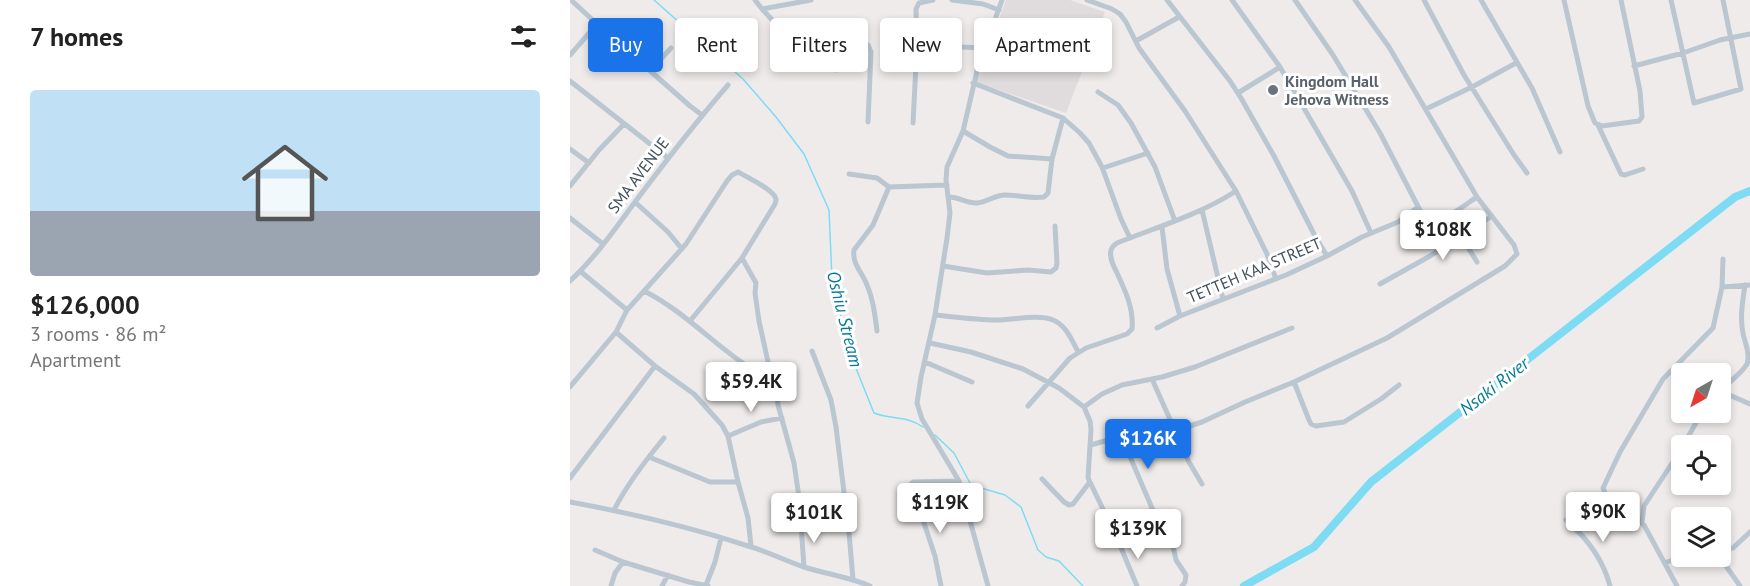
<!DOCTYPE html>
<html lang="en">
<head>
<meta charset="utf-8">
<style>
	body { margin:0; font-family:"PT Sans",sans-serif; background:#f2f2f2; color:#222; height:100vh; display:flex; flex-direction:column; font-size:22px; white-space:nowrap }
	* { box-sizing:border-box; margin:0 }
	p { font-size:20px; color:#767676 }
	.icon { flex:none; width:33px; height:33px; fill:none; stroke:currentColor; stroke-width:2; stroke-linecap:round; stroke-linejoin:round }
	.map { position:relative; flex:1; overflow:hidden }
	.drawer { display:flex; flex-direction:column; background:#fff; width:570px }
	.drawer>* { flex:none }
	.guide { position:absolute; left:18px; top:18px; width:570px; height:54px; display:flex; gap:12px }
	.needle { width:39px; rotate:219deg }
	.tools { position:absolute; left:1101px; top:363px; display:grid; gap:12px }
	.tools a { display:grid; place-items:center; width:60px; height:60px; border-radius:6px; background:#fff; box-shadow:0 3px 9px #0003; font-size:30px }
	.price { position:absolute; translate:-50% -51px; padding:0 14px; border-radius:6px; background:#fff; color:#222; font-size:20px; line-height:39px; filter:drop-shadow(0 2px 3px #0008) }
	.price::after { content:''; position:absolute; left:50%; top:36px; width:18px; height:14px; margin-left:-9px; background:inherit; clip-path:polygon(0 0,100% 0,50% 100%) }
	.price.active { background:#1a73e8; color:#fff }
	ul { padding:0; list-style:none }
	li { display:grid; align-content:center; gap:12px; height:318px; padding:0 30px }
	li+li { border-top:2px solid #e0e0e0 }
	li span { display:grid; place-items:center; height:186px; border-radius:6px; color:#555 }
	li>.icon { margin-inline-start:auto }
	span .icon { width:108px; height:108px; fill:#fffc; stroke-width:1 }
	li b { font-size:26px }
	h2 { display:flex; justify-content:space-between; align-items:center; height:72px; padding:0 30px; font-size:26px }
	.tag { padding:0 21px; border-radius:6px; background:#fff; box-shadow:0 3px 9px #0003; font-size:21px; line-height:54px }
	.tag.active { background:#1a73e8; color:#fff }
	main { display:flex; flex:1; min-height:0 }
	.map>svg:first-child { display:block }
</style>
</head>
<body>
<main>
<section class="drawer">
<h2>7 homes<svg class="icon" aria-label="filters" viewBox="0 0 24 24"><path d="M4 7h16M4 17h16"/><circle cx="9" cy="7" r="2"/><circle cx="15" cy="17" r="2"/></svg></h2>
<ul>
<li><span style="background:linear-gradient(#bfe0f5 65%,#9aa5b1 0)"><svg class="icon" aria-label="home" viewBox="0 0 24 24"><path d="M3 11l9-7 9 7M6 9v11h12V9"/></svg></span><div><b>$126,000</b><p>3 rooms · 86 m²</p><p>Apartment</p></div></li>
</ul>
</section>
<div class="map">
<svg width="1180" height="586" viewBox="0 0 1180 586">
	<rect width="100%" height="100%" fill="#efebeb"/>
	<path fill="#e0dcdd" d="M436 0H500L535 12 496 113 406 82Z"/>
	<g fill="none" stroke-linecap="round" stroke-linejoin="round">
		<path stroke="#7ddcf3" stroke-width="1.5" d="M84 0 173 79 206 117 234 154 259 210 262 279 279 351 304 413C323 420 338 416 353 427
			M365 435 384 453 401 485 435 495 451 507 468 550 476 557 489 561 513 586"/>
		<path stroke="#7ddcf3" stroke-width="8" d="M674 586 744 547 801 482 1165 197 1180 191"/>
		<path stroke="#bac6d0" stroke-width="5" d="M1 0 27 24 120 106 132 115
			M185 0 192 9 241 0
			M382 0 413 4 429 10
			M517 0 542 9 550 14 556 22 569 48 615 111 666 191 697 254 706 279
			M597 0 660 81 671 98 704 156 745 236 757 256
			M662 0 710 67 782 191 801 233
			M725 0 763 55 810 133 854 218C868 228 894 205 907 197
			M854 0 894 75 944 155 957 173
			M911 0 962 88 990 152
			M994 0 1018 106 1025 123 1032 126 1069 121 1072 117 1070 91 1051 0
			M1101 0 1124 103 1171 89 1153 0
			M192 9 208 26 261 69 266 70 269 68 278 46 294 43 298 45 301 52 298 122
			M566 41 609 17
			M347 45 414 48
			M0 55 27 24
			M1064 66 1113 53 1150 40 1180 34
			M80 71 101 48
			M0 81 98 158
			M403 83 493 118 510 133 519 143 532 167 551 219 560 238
			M528 92 548 105 561 123 585 167 605 221
			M668 93 710 67
			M856 109 902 87 946 63
			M343 123 347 45 346 9 349 3 363 0
			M1028 125 1051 174 1055 175 1073 169
			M393 131 420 147 438 156 482 159
			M0 149 19 163
			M533 168 578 153
			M279 174 307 178 319 187 377 185
			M0 186 29 150 54 124
			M379 197C389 197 398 204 407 203 417 202 425 195 435 195 448 195 461 199 474 197L478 193 482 159 493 118
			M65 202 98 232 112 249
			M632 210 653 299
			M0 218 33 244
			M592 227 597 269 610 316
			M891 236 907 262
			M172 258 186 283 185 293 189 321 198 362 205 380 208 405 224 463 229 497 234 567
			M373 266 417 273 458 270 481 272 486 268 487 263 485 226
			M10 271 57 310
			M0 281C25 258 45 229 65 202 95 162 125 123 158 85
			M810 284 860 256 922 216
			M1152 287 1180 285
			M74 291C114 311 143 344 180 368 188 373 197 376 205 380
			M365 315C385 317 406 320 426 320 443 320 468 314 483 320 496 325 502 340 508 352
			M587 328 610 316 716 275 757 256 792 237 828 222 848 207
			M307 331C305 315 303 299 297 285 292 272 282 264 284 250L303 225 319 187
			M46 332 85 366 124 394 152 425 158 436 168 482 178 518 181 546
			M360 343 401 352 453 369 489 388 514 407 520 421 521 430 518 478 544 532
			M242 351 261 400 266 427 279 533 283 579
			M355 362 402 382
			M582 379 619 462 632 484
			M724 382 739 420 741 424 746 426 774 422 811 399 829 385
			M0 387 46 332 57 310 116 244 157 181 162 175 168 172C177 177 204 190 206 199 206 201 206 202 205 204L172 258 120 321
			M1150 391C1157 384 1172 373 1177 364 1180 357 1177 348 1175 341 1169 323 1172 304 1175 285
			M1150 391 1180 404
			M458 406 500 358 516 348 557 334 562 329C564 309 555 290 547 273 544 267 539 258 541 250 542 247 544 245 547 243 587 227 629 215 666 191
			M514 407 532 394 552 385 592 377 625 367 722 328
			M607 430 632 422 675 402 724 382 817 338 935 266 947 254 944 245 907 197 819 47 785 0
			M158 436 191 422 212 418
			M521 445 548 437 552 438 582 508 602 541 606 560 616 575 615 582 612 586
			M1113 446 1132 412
			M79 457 140 482H168
			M0 478 85 366
			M472 479 494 502 499 505 503 504 519 483
			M0 502C60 513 120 527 178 546 197 551 215 561 234 567 256 574 279 577 300 586
			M44 510C57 484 75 461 94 438
			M996 520C1017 538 1033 559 1040 586
			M1072 522 1074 506 1112 448
			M549 543 567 586
			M25 550 53 562 119 582 138 586
			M1150 550 1163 548 1180 532
			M1149 556 1170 586
			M1095 563 1112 556
			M136 585 145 562 151 538
			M41 586 45 573 53 562
			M92 586 98 575
			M371 586 365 556 341 484 343 482 389 481
			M418 586 389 481 352 419 347 403 351 377 365 315 377 238 380 213 376 180 377 167 393 131 408 67 432 0
			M1107 586 1074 525 1048 506 1036 495 1033 488 1050 452 1093 379 1143 328 1152 287 1153 259"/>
	</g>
	<circle fill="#6b7280" stroke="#fff" stroke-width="2" cx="703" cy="90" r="6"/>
	<g text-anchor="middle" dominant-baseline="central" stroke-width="6" stroke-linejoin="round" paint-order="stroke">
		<g font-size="16" font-weight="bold" fill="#5b616d" stroke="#fff" text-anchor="start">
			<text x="715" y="81">Kingdom Hall<tspan x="715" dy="18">Jehova Witness</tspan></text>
		</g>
		<g font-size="16" fill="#424f5a" stroke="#fff">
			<text transform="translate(68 175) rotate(-53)">SMA AVENUE</text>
			<text transform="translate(684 270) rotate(-23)">TETTEH KAA STREET</text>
		</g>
		<g font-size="18" font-style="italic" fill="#037b97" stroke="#fff">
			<text transform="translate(275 319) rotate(76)">Oshiu Stream</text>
			<text transform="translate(924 386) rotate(-38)">Nsaki River</text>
		</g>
	</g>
</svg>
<div class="tools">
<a><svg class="needle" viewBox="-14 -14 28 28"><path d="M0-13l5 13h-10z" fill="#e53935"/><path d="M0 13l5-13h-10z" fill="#767676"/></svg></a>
<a><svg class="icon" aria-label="locate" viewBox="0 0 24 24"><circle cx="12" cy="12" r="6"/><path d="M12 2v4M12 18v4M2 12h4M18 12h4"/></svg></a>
<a><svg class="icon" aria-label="layers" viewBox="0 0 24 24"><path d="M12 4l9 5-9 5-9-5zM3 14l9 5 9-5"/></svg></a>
</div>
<b class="price" style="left:873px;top:261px">$108K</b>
<b class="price" style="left:181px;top:413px">$59.4K</b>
<b class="price active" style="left:578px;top:470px">$126K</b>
<b class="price" style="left:370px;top:534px">$119K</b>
<b class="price" style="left:1033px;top:543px">$90K</b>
<b class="price" style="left:244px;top:544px">$101K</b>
<b class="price" style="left:568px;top:560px">$139K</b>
<div class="guide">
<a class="tag active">Buy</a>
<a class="tag">Rent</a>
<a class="tag">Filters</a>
<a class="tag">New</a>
<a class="tag">Apartment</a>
</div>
</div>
</main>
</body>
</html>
